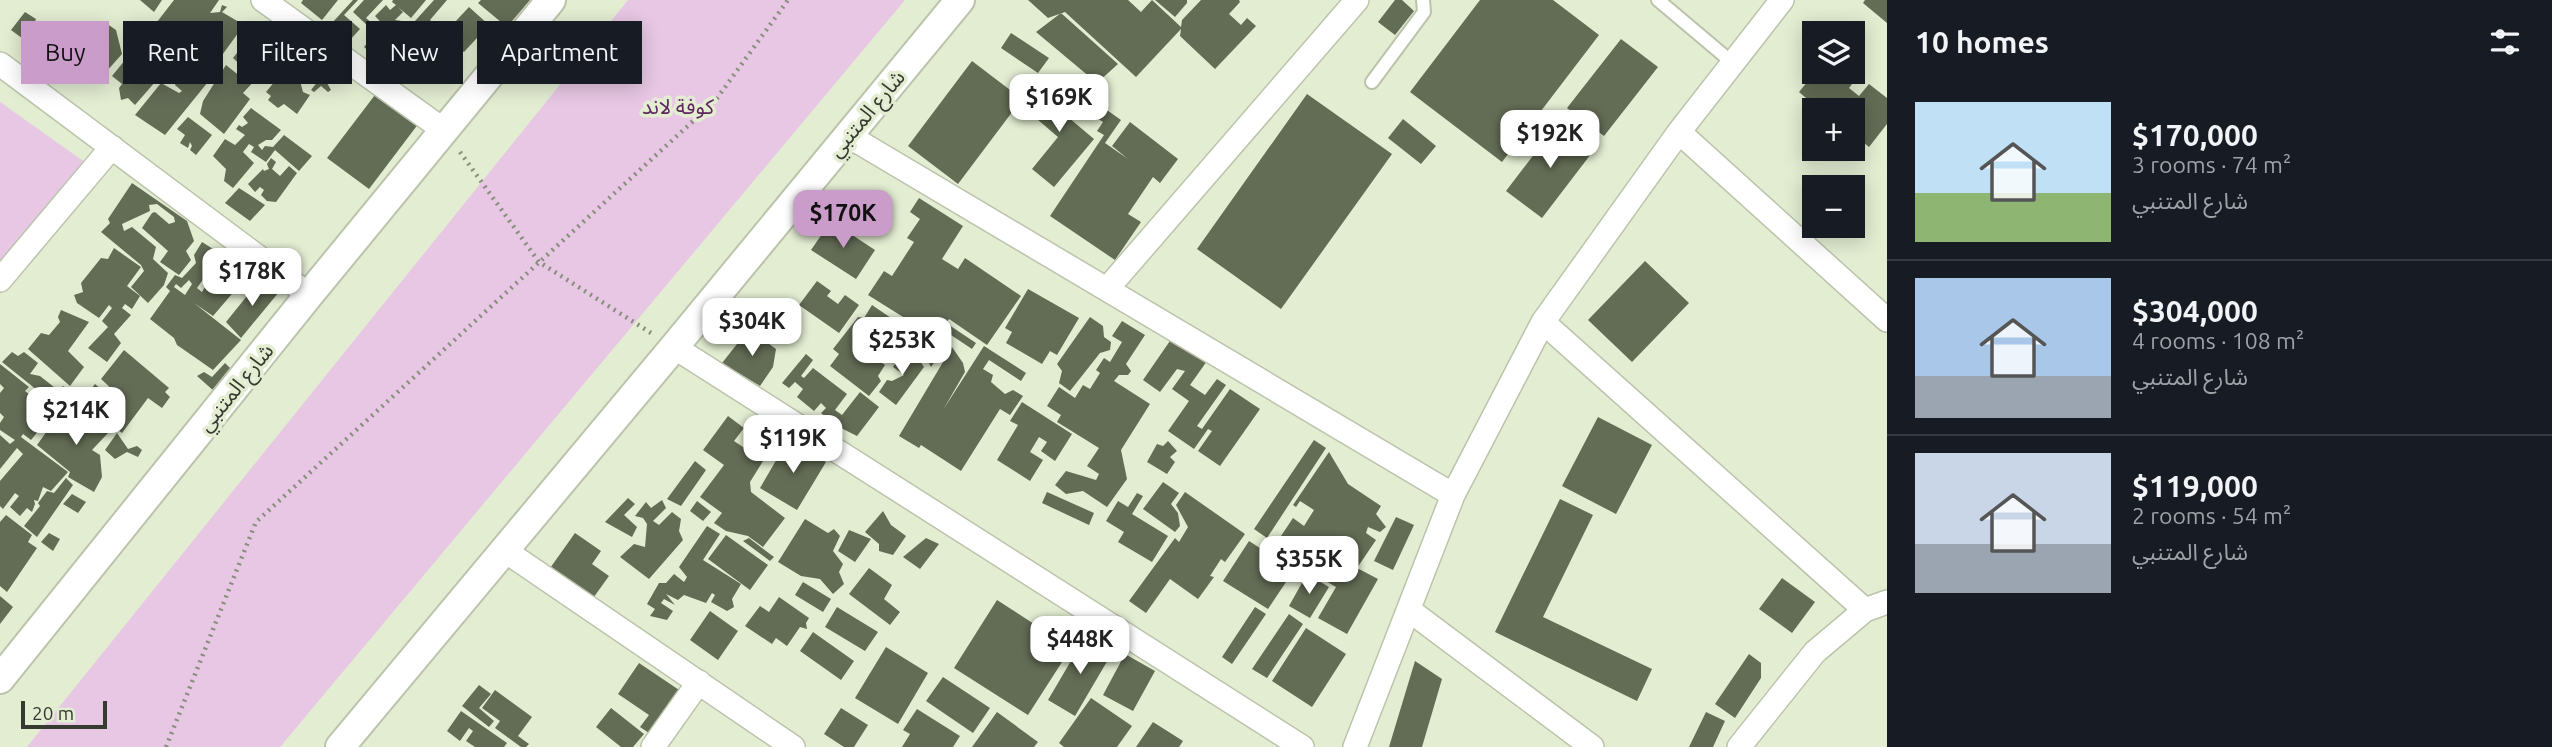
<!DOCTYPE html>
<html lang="en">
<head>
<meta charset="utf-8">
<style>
	body { margin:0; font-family:Ubuntu,"Noto Sans Arabic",sans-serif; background:#20242c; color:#f1f3f6; height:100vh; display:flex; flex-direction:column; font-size:26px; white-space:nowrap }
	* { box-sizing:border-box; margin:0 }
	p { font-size:23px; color:#9ea1a6 }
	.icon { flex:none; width:38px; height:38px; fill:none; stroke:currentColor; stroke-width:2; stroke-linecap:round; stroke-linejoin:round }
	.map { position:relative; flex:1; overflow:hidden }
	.details { display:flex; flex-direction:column; background:#171b24; width:665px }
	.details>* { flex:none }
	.hud { position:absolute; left:21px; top:21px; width:665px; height:63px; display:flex; gap:14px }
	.fabs { position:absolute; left:1802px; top:21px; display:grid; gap:14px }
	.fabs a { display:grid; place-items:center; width:63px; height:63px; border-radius:0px; background:#171b24; box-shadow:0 4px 18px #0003; font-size:35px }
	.scale { position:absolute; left:21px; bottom:18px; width:86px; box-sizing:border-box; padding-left:7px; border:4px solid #373a30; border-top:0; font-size:19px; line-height:24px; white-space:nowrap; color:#373a30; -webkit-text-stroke:5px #e3edd2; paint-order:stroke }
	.price { position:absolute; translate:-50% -60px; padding:0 16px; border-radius:14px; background:#fff; color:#222; font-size:23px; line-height:46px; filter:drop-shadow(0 2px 4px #0008) }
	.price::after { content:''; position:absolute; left:50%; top:42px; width:21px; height:16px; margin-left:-10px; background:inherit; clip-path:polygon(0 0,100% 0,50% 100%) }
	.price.on { background:#c99cca; color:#111 }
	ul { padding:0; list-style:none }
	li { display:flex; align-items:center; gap:21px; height:175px; padding:0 28px }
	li+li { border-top:2px solid #363941 }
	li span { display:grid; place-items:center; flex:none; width:196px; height:140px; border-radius:0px; color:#555 }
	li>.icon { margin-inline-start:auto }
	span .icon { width:84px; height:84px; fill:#fffc; stroke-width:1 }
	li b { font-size:30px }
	h2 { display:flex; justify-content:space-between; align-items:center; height:84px; padding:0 28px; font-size:30px }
	.pill { padding:0 24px; border-radius:0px; background:#171b24; box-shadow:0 4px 18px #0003; font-size:24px; line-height:63px }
	.pill.on { background:#c99cca; color:#111 }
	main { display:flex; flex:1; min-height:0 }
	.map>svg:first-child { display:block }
</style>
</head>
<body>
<main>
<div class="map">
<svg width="1887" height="747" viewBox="0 0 1887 747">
	<rect width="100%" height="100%" fill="#e3edd2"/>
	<path fill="#e7c7e4" d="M628 0H905L280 747H27Z
		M0 102 86 163 0 264Z"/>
	<path fill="#636c55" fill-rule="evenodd" d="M140 0H162L154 12Z
		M174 0H219L210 13 220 12 222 5 227 7 222 12 244 25 212 69 204 62 200 63 201 68 197 69 212 77 165 135 135 115 161 83 179 93 182 91 175 85 177 74 187 70 185 67 180 69 178 64 187 49 157 22Z
		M303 0H338L322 20 301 3Z
		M353 0H358L344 15 360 29 350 40 332 23Z
		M364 0H383L366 18 373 24 370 28 353 12Z
		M393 0H426L411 18 398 7 403 12 395 20 402 21 413 31 393 54 395 55 409 40 417 46 390 76 384 70 385 66 381 59 386 54 381 50 375 57 364 47 380 28 387 33 390 32 375 16 386 5 390 10 396 5 392 2Z
		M434 0H447L430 20 435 24 428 32 415 21Z
		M481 0H530L507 27 478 3Z
		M1028 0H1128L1141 12 1152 0 1181 27 1182 20 1201 0H1239L1240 2 1229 14 1241 25 1247 18 1256 26 1215 69 1180 36 1181 29 1136 77 1065 12 1048 18Z
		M1155 0H1187V3L1175 17Z
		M1395 0H1402L1414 11 1395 35 1378 22Z
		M1480 0H1553L1599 35 1502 162 1410 92Z
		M1865 0H1887V23L1863 3Z
		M469 7 489 25 464 52 461 50 457 55 456 63 450 68 445 62 439 69 430 59 445 45 439 39Z
		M25 12 36 19 32 29 57 49 52 54 56 57 53 61 11 30Z
		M1061 13 1118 64 1097 83 1036 32Z
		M103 21 116 30 122 54 98 81 81 64 102 36 95 23Z
		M152 25 162 34 156 42 162 48 170 40 183 50 135 105 128 98 121 100 119 88 122 84 112 76 125 60 133 73 150 53 145 47 141 49 137 47Z
		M253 33 259 39 254 46 272 62 243 93 250 99 224 134 200 114 203 101 226 65 241 77 247 71 233 58Z
		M1011 33 1049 58 1038 73 1001 48Z
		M430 39 437 43 400 85 394 80Z
		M1621 39 1658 67 1604 136 1567 108Z
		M304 46 314 54 296 81H300L303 92 310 95 297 114 284 104 278 108 268 100 271 96 266 92Z
		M972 61 1022 99 958 184 908 146Z
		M330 66 335 69 327 83 331 90 328 92 321 86 314 92 311 90Z
		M1811 66H1815V72H1853V68L1860 74 1849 88 1859 96 1869 84 1887 98V124L1869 147 1853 134V110H1834L1830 107 1827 110H1820L1799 92 1812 76Z
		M1063 74 1075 84 1056 107 1094 139 1054 187 1032 169 1058 137 1030 113Z
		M378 91 422 119 369 189 327 158Z
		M1307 94 1392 154 1281 309 1197 249Z
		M251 108 281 130 272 140H266L258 145 262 150 265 146 273 147 284 135 312 156 299 171 275 150 266 162 251 152 254 147 249 144 243 152 254 163 233 188 224 181 226 169 213 156 225 139 235 145 245 135 236 129 239 125 242 127 248 123 243 117Z
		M1104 108 1121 120 1105 143 1128 159 1112 146 1130 122 1178 159 1160 183 1153 177 1128 214 1141 222 1115 260 1050 216 1104 135 1097 131 1103 122 1097 118Z
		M188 117 212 135 196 155 190 150 192 146 190 142 188 148 180 143 185 135 177 129Z
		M1403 119 1436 146 1421 164 1388 138Z
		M1558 123 1594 150 1542 218 1506 191Z
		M271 158 276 162 272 169 280 176 289 166 297 173 276 202 267 201 261 195 264 190 260 187 255 192 248 184 263 169 264 171 269 169 267 164Z
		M132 183 187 221 194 241 186 251 191 260 179 275 160 262 168 251 142 228 152 213 155 212 169 224 175 222 174 217 157 204 149 205 150 211 122 224 124 231 132 227 156 247 153 259 168 273 164 285 148 303 131 287 144 271 141 265 101 232 110 223 108 219Z
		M239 188 265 205 250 221 225 203Z
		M919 198 963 226 942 259 958 269 965 258 1021 296 987 345 949 319 946 323 976 343 972 349 948 333 943 342 868 295 884 271 892 276 914 242 907 238 920 219 910 212Z
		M831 221 875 250 856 279 811 250Z
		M202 242 221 254 197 288 202 292 224 255 249 274 213 316 194 303 241 340 213 370 177 345 174 338 150 319 170 291 166 287 175 275 182 278 196 263 194 255ZM189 280 192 284 185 295 174 287 176 284 181 288Z
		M114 248 141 267 127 286 140 296 132 309 125 304 122 308 131 315 114 334 121 343 107 362 88 348 108 327 102 321 112 308 109 305 99 318 77 303 74 295 83 292 81 283 101 258 108 259Z
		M1645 261 1689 303 1632 362 1588 320Z
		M259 281 279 292 241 338 226 322Z
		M817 281 831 291 827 296 838 304 845 295 859 305 839 333 799 305Z
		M1028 289 1079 318 1057 355 1050 351 1042 364 1006 343 1012 332 1005 328Z
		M872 305 897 322 885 339 893 345 881 362 885 365 878 376 881 381 869 396 830 366 839 354 833 349 858 317 864 318Z
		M61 310 89 322 68 351 84 367 70 386 28 349 41 333 49 335 60 322 58 317Z
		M1090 317 1103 326 1104 337 1111 342 1110 350 1100 353 1070 391 1059 383 1062 371 1057 364Z
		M1122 321 1145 335 1126 364 1131 371 1128 375H1119L1114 381 1150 404 1121 450 1127 479 1107 507 1083 491 1066 494 1055 485 1066 471 1096 480 1099 474 1087 466 1099 448 1057 422 1061 415 1047 406 1059 387 1075 398 1083 385 1090 389 1100 373 1096 370 1104 358 1110 362 1122 342 1112 336Z
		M749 329 776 349 773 367 760 386 722 363Z
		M919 332 944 348 931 367 924 353H918L909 347Z
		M1172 338 1207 361 1190 385 1205 395 1217 379 1226 385 1197 426 1202 429 1230 389 1260 409 1220 466 1198 451 1212 431 1208 429 1194 449 1168 431 1189 401 1172 389 1185 371 1177 369 1160 392 1143 380Z
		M984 346 1026 373 1021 381 989 360 983 369 993 375 991 382 1005 394 1013 390 1023 396 1010 415 1000 409 961 471 921 445 919 448 899 436 952 347 963 363 965 372 943 410Z
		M124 350 169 388 165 392 170 397 162 408 148 398 122 433 82 401 95 384 109 396 114 391 101 379Z
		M905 350 918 358 924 367 896 405 879 392 887 380 892 381 904 375 893 367Z
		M12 352 18 356 24 352 38 363 30 374 40 376 59 391 63 386 78 396 63 411 2 362Z
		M806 354 813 360 801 376 804 378 813 368 847 394 835 410 842 415 860 392 879 407 857 436 837 426 821 413 826 408 821 403 814 411 797 397 803 389 795 382 789 388 782 383Z
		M225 363 233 371 215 392 197 376 204 372 212 377Z
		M0 364 29 387 25 391 53 413 31 440 23 434 21 437 68 472 51 491 43 487 38 501 34 500 35 504 32 512 27 508 20 516 10 507 19 496 15 493 3 509 0 506V481L23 454 17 448 0 469V435L10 444 15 440 0 430V423L4 417 0 413V393L4 388 0 384Z
		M1022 402 1072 434 1055 461 1041 451 1047 442 1039 437 1030 452 1043 460 1030 481 997 460 1018 425 1010 421Z
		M74 407 108 433 92 450 100 455 102 477 94 492 68 477 70 472 37 445 60 413 67 419Z
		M728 416 744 428 734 441 746 449 757 431 775 442 750 482 751 492 785 518 763 547 748 536 726 531 714 523 722 513 700 497 724 465 703 450Z
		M1598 417 1652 445 1616 514 1562 486Z
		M117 433 128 449 137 446 142 450 138 457 127 452 115 459 105 450Z
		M788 440 826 462 797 510 760 488Z
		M1314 440 1326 448 1267 538 1254 529Z
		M1168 441 1177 451 1170 457 1175 462 1167 474 1147 462 1157 444 1163 446Z
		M1329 452 1348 484 1381 506 1376 514 1386 527 1380 532 1368 527 1366 533 1376 540 1357 568 1378 579 1347 634 1318 618 1336 587 1310 572 1324 548 1313 541 1301 558 1277 542 1293 518 1304 526 1314 510 1300 501 1296 507 1293 505Z
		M695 461 706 470 681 506 667 499Z
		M66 478 73 485 37 537 24 526 40 506 38 503 47 491 54 493Z
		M1163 482 1179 493 1171 504 1178 513 1180 526 1175 532 1143 509Z
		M1047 492 1094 513 1089 525 1042 503Z
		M1185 492 1245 534 1225 562 1221 559 1210 576 1214 577 1198 599 1170 579 1146 613 1129 601 1175 538 1179 542 1188 527 1176 505Z
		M1137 493 1143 496 1132 514 1168 536 1152 562 1118 542 1124 532 1106 521 1118 501 1128 507Z
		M72 494 86 502 78 513 63 504Z
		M628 498 635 504 624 515 637 527 632 537 605 522Z
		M1560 499 1593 515 1543 617 1652 669 1637 701 1495 632Z
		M662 500 666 508 653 521 659 525 672 512 681 519 679 531 683 540 649 579 620 557 634 544 645 547 647 524 643 518 635 516 646 502 651 508Z
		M697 501 711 512 703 521 690 511Z
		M883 511 891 525 906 536 893 555 879 551V544L865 532Z
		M6 515 32 535 28 542 37 548 7 592 0 586V522Z
		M1396 517 1414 525 1393 570 1374 561Z
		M805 519 828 533 834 529 840 536 833 551 843 564 839 572 844 584 833 594 820 579 801 576 778 562Z
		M707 526 720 534 703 560 741 584 732 599 734 607 727 611 711 602 715 595 712 593 706 603 684 595 678 600 666 594 675 605 664 599 661 603 673 611 667 620 650 616 655 609 647 604 659 583H666L674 574 684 582 687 577 679 567Z
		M849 530 871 539 855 562 838 551Z
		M49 533 60 539 53 551 41 542Z
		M575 533 601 551 592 564 609 576 591 601 548 571Z
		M726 535 768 565 750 590 708 559Z
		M749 538 774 557 770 561 743 541Z
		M926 538 939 544 920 569 903 557Z
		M1249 541 1294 570 1268 609 1223 581Z
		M869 568 892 585 884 599 900 612 890 625 849 594Z
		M1307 574 1329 587 1310 618 1289 606Z
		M1782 578 1815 602 1792 633 1759 609Z
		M803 582 831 599 823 612 795 595Z
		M0 596 13 607 0 624Z
		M779 597 809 618 806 623 807 629 800 627 787 646 776 638 772 644 745 626 760 606 769 612Z
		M997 600 1071 648 1028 715 954 668Z
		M837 607 878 632 865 651 825 627Z
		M1255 607 1266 614 1232 664 1222 657Z
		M710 611 738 631 718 660 690 640Z
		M1289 614 1303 624 1267 678 1252 669Z
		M1306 628 1346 654 1312 707 1272 681Z
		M813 632 854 661 841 680 800 651Z
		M1085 637 1112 653 1075 716 1048 700Z
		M886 647 928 673 898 724 855 698Z
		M1125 654 1155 671 1133 711 1103 695Z
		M1749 654 1761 663V678L1735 718 1715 704Z
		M1415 661 1442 679 1422 747H1389Z
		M639 663 691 698 661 741 640 727 649 715 618 694Z
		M943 677 990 708 973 733 926 701Z
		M479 685 491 694 479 708 494 721 489 727 462 706Z
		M495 690 532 717 518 736 529 744 526 747H521L495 728 500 721 482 708Z
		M1091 698 1132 726 1117 747H1064L1059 743Z
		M611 708 644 734 633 747H621L596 727Z
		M841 708 868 725 854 747H844L824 734Z
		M917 709 960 736 953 747H902L910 734 903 730Z
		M461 711 507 743 504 747H475L466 741 473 731 469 728 460 741 447 731Z
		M997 712 1038 742 1034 747H972Z
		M1706 712 1725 721 1713 747H1689Z
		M1153 722 1183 741 1179 747H1136Z"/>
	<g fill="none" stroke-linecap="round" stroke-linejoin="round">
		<g stroke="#bbc4ab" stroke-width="16">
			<path id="service" d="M1658 0 1734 64
				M1372 82 1424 12 1423 0"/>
		</g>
		<g stroke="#bbc4ab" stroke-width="26">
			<path id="minor" d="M263 0 445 131
				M0 64 309 295
				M1679 132 1887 320
				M847 135 1453 495
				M0 280 112 147
				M1107 289 1357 0
				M1543 322 1865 610
				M674 347 1302 747
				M504 550 793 747
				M1409 610 1592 747
				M653 747 699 682
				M1355 747 1453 495 1543 322 1679 132 1782 0
				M1739 747 1815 652 1865 610 1887 602"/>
		</g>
		<g stroke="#bbc4ab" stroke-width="32">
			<path id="tertiary" d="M0 679 309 295 551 0
				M340 747 674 347 960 0"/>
		</g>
		<path stroke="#888e7c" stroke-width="4.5" stroke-dasharray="2 5" stroke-linecap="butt" d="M460 152 539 262 651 333
			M166 747 256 522 715 101 788 0"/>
		<use href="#service" stroke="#fff" stroke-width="12"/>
		<use href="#minor" stroke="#fff" stroke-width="23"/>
		<use href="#tertiary" stroke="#fff" stroke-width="28"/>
	</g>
	<g text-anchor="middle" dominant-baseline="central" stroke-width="7" stroke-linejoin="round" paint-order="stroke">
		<g font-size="21" fill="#60275e" stroke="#e3edd2">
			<text x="678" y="106">كوفة لاند</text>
		</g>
		<g font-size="21" fill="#373a30" stroke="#e3edd2">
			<text transform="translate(866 113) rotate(-50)">شارع المتنبي</text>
			<text transform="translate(235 387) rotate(-51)">شارع المتنبي</text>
		</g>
	</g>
</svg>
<div class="fabs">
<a><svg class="icon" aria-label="layers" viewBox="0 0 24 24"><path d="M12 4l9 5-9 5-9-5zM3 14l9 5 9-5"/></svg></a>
<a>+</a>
<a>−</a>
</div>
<div class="scale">20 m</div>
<b class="price" style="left:1059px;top:134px">$169K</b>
<b class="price" style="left:1550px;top:170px">$192K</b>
<b class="price on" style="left:843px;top:250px">$170K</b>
<b class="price" style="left:252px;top:308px">$178K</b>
<b class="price" style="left:752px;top:358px">$304K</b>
<b class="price" style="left:902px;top:377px">$253K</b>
<b class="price" style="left:76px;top:447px">$214K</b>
<b class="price" style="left:793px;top:475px">$119K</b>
<b class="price" style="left:1309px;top:596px">$355K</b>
<b class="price" style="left:1080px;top:676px">$448K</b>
<div class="hud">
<a class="pill on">Buy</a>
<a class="pill">Rent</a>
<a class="pill">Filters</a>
<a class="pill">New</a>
<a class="pill">Apartment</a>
</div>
</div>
<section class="details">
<h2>10 homes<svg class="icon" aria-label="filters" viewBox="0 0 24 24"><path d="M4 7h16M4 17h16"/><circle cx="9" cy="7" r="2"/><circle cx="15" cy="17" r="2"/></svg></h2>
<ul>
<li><span style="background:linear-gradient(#bfe0f5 65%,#8fb573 0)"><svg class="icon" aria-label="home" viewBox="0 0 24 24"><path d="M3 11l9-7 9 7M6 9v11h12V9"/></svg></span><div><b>$170,000</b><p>3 rooms · 74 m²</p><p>شارع المتنبي</p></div></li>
<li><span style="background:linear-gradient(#a9c7e8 70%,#9aa5b1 0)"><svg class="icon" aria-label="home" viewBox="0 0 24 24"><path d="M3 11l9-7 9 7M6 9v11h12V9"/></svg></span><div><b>$304,000</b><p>4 rooms · 108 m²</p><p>شارع المتنبي</p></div></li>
<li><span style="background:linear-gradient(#c9d6e8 65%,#9aa5b1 0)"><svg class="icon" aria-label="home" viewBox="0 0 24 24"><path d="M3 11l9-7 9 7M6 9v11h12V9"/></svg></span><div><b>$119,000</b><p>2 rooms · 54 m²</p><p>شارع المتنبي</p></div></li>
</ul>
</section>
</main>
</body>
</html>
